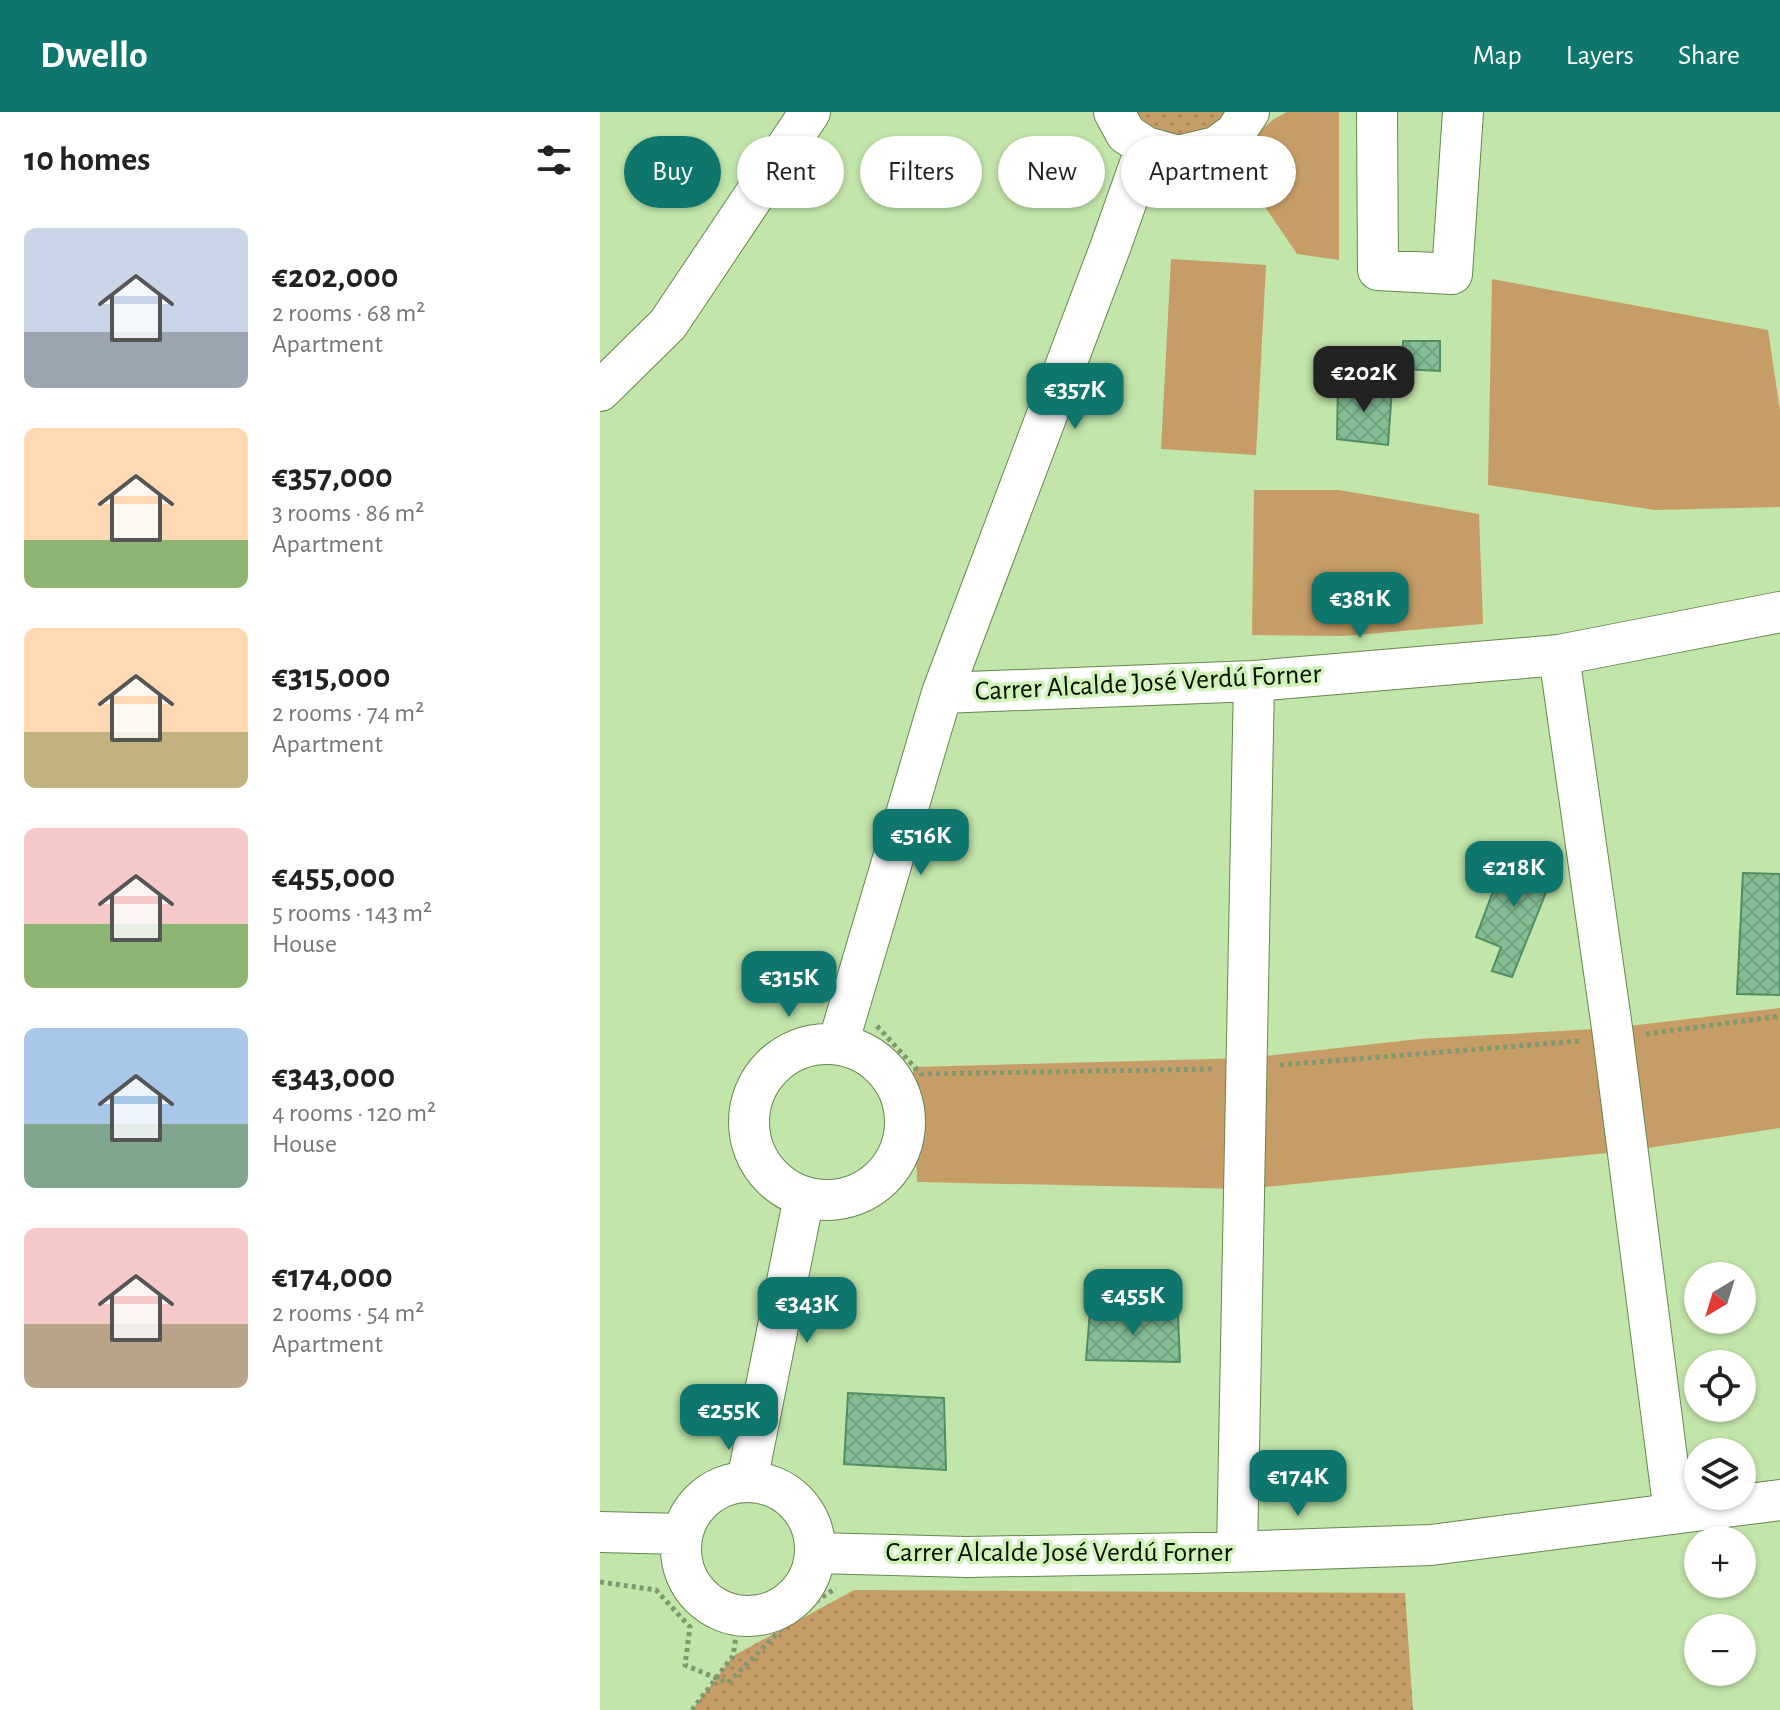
<!DOCTYPE html>
<html lang="en">
<head>
<meta charset="utf-8">
<style>
	body { margin:0; font-family:"Alegreya Sans",sans-serif; background:#f6f6f6; color:#222; height:100vh; display:flex; flex-direction:column; font-size:30px; white-space:nowrap }
	* { box-sizing:border-box; margin:0 }
	p { font-size:26px; color:#767676 }
	.icon { flex:none; width:44px; height:44px; fill:none; stroke:currentColor; stroke-width:2; stroke-linecap:round; stroke-linejoin:round }
	.map { position:relative; flex:1; overflow:hidden }
	.drawer { display:flex; flex-direction:column; background:#fff; width:600px }
	.drawer>* { flex:none }
	.hud { position:absolute; left:24px; top:24px; width:760px; height:72px; display:flex; gap:16px }
	.needle { width:52px; rotate:218deg }
	.fabs { position:absolute; left:1084px; top:1150px; display:grid; gap:16px }
	.fabs a { display:grid; place-items:center; width:72px; height:72px; border-radius:50%; background:#fff; box-shadow:0 2px 6px #0004; font-size:40px }
	.price { position:absolute; translate:-50% -68px; padding:0 18px; border-radius:16px; background:#0f766e; color:#fff; font-size:26px; line-height:52px; filter:drop-shadow(0 2px 4px #0008) }
	.price::after { content:''; position:absolute; left:50%; top:48px; width:24px; height:18px; margin-left:-12px; background:inherit; clip-path:polygon(0 0,100% 0,50% 100%) }
	.price.selected { background:#222; color:#fff }
	ul { padding:0; list-style:none }
	li { display:flex; align-items:center; gap:24px; height:200px; padding:0 24px }
	li span { display:grid; place-items:center; flex:none; width:224px; height:160px; border-radius:12px; color:#555 }
	li>.icon { margin-inline-start:auto }
	span .icon { width:96px; height:96px; fill:#fffc; stroke-width:1 }
	li b { font-size:34px }
	h2 { display:flex; justify-content:space-between; align-items:center; height:96px; padding:0 24px; font-size:34px }
	.pill { padding:0 28px; border-radius:36px; background:#fff; box-shadow:0 2px 6px #0004; font-size:28px; line-height:72px }
	.pill.selected { background:#0f766e; color:#fff }
	header { display:flex; align-items:center; gap:48px; box-sizing:border-box; height:112px; padding:0 40px; background:#0f766e; color:#fff }
	header strong { font-size:38px }
	nav { display:flex; gap:44px; margin-inline-start:auto; font-size:28px }
	main { display:flex; flex:1; min-height:0 }
	.map>svg:first-child { display:block }
</style>
</head>
<body>
<header>
<strong>Dwello</strong>
<nav><a>Map</a><a>Layers</a><a>Share</a></nav>
</header>
<main>
<section class="drawer">
<h2>10 homes<svg class="icon" aria-label="filters" viewBox="0 0 24 24"><path d="M4 7h16M4 17h16"/><circle cx="9" cy="7" r="2"/><circle cx="15" cy="17" r="2"/></svg></h2>
<ul>
<li><span style="background:linear-gradient(#c9d6e8 65%,#9aa5b1 0)"><svg class="icon" aria-label="home" viewBox="0 0 24 24"><path d="M3 11l9-7 9 7M6 9v11h12V9"/></svg></span><div><b>€202,000</b><p>2 rooms · 68 m²</p><p>Apartment</p></div></li>
<li><span style="background:linear-gradient(#ffd9b3 70%,#8fb573 0)"><svg class="icon" aria-label="home" viewBox="0 0 24 24"><path d="M3 11l9-7 9 7M6 9v11h12V9"/></svg></span><div><b>€357,000</b><p>3 rooms · 86 m²</p><p>Apartment</p></div></li>
<li><span style="background:linear-gradient(#ffd9b3 65%,#c2b280 0)"><svg class="icon" aria-label="home" viewBox="0 0 24 24"><path d="M3 11l9-7 9 7M6 9v11h12V9"/></svg></span><div><b>€315,000</b><p>2 rooms · 74 m²</p><p>Apartment</p></div></li>
<li><span style="background:linear-gradient(#f6c9c9 60%,#8fb573 0)"><svg class="icon" aria-label="home" viewBox="0 0 24 24"><path d="M3 11l9-7 9 7M6 9v11h12V9"/></svg></span><div><b>€455,000</b><p>5 rooms · 143 m²</p><p>House</p></div></li>
<li><span style="background:linear-gradient(#a9c7e8 60%,#7fa58c 0)"><svg class="icon" aria-label="home" viewBox="0 0 24 24"><path d="M3 11l9-7 9 7M6 9v11h12V9"/></svg></span><div><b>€343,000</b><p>4 rooms · 120 m²</p><p>House</p></div></li>
<li><span style="background:linear-gradient(#f6c9c9 60%,#b9a48a 0)"><svg class="icon" aria-label="home" viewBox="0 0 24 24"><path d="M3 11l9-7 9 7M6 9v11h12V9"/></svg></span><div><b>€174,000</b><p>2 rooms · 54 m²</p><p>Apartment</p></div></li>
</ul>
</section>
<div class="map">
<svg width="1180" height="1598" viewBox="0 0 1180 1598">
	<defs>
		<pattern id="grass-dots" width="8" height="8" patternUnits="userSpaceOnUse" patternTransform="scale(2)"><rect width="8" height="8" fill="#c79d67"/><path d="M2 2h.1M6 6h.1" fill="none" stroke="#a98658" stroke-width="1.8" stroke-linecap="round"/></pattern>
		<pattern id="building-cross-hatch" width="8" height="8" patternUnits="userSpaceOnUse" patternTransform="scale(2)"><rect width="8" height="8" fill="#83be94"/><path d="M0 0l8 8M0 8l8-8" fill="none" stroke="#70a27e"/></pattern>
	</defs>
	<rect width="100%" height="100%" fill="#c2e5aa"/>
	<path fill="url(#grass-dots)" d="M534 0H630L616 16 579 26 561 22 544 12Z
		M254 1478 805 1481 813 1598H92L133 1544Z"/>
	<path fill="#c79d67" d="M687 0H739V148L697 142 665 95 612 59 674 7Z
		M571 147 666 153 656 343 561 337Z
		M892 167 1168 218 1180 299V395L1055 398 888 373Z
		M654 378H739L879 402 883 512 743 524 652 523Z
		M1180 896V1016L1028 1039 644 1077 317 1070 313 955 648 946 819 927 1012 916Z"/>
	<path fill="url(#building-cross-hatch)" stroke="#538d65" stroke-width="2" d="M803 229H840V259L802 257Z
		M738 271 792 277 788 333 737 327Z
		M908 739 955 758 912 865 892 859 901 835 876 825Z
		M1143 761 1180 762V883L1137 882Z
		M490 1199 578 1204 580 1250 486 1248Z
		M248 1281 344 1286 346 1358 244 1352Z"/>
	<g fill="none" stroke-linecap="round" stroke-linejoin="round">
		<g stroke="#678750" stroke-width="42">
			<path id="minor" d="M514 0 526 22 546 35 578 44 616 35 635 21 649 0
				M777 0 778 158 852 162 863 0
				M0 279 68 212 210 0
				M959 543 1012 916 1074 1401
				M342 581 654 569 959 543 1180 500
				M149 1010a78 78 0 1 1 156 0a78 78 0 1 1-156 0Z
				M238 932 342 581 510 136 546 35
				M147 1369 204 1085
				M81 1437a67 67 0 1 1 134 0a67 67 0 1 1-134 0Z
				M0 1420 82 1422
				M637 1440 654 569
				M216 1441 367 1445 596 1441 831 1433 1180 1388"/>
		</g>
		<path stroke="#7f996e" stroke-width="5" stroke-dasharray="4 4" stroke-linecap="butt" d="M277 914 321 962 614 957
			M1046 922 1180 904
			M680 953 980 929
			M0 1470 56 1478 90 1515 85 1553 128 1571 194 1504 236 1476
			M92 1598 133 1544 139 1505"/>
		<use href="#minor" stroke="#fff" stroke-width="40"/>
	</g>
	<g text-anchor="middle" dominant-baseline="central" stroke-width="7" stroke-linejoin="round" paint-order="stroke">
		<g font-size="28" fill="#051000" stroke="#cff3b7">
			<text transform="translate(548 571) rotate(-3)">Carrer Alcalde José Verdú Forner</text>
			<text x="459" y="1441">Carrer Alcalde José Verdú Forner</text>
		</g>
	</g>
</svg>
<div class="fabs">
<a><svg class="needle" viewBox="-14 -14 28 28"><path d="M0-13l5 13h-10z" fill="#e53935"/><path d="M0 13l5-13h-10z" fill="#767676"/></svg></a>
<a><svg class="icon" aria-label="locate" viewBox="0 0 24 24"><circle cx="12" cy="12" r="6"/><path d="M12 2v4M12 18v4M2 12h4M18 12h4"/></svg></a>
<a><svg class="icon" aria-label="layers" viewBox="0 0 24 24"><path d="M12 4l9 5-9 5-9-5zM3 14l9 5 9-5"/></svg></a>
<a>+</a>
<a>−</a>
</div>
<b class="price selected" style="left:764px;top:302px">€202K</b>
<b class="price" style="left:475px;top:319px">€357K</b>
<b class="price" style="left:760px;top:528px">€381K</b>
<b class="price" style="left:321px;top:765px">€516K</b>
<b class="price" style="left:914px;top:797px">€218K</b>
<b class="price" style="left:189px;top:907px">€315K</b>
<b class="price" style="left:533px;top:1225px">€455K</b>
<b class="price" style="left:207px;top:1233px">€343K</b>
<b class="price" style="left:129px;top:1340px">€255K</b>
<b class="price" style="left:698px;top:1406px">€174K</b>
<div class="hud">
<a class="pill selected">Buy</a>
<a class="pill">Rent</a>
<a class="pill">Filters</a>
<a class="pill">New</a>
<a class="pill">Apartment</a>
</div>
</div>
</main>
</body>
</html>
